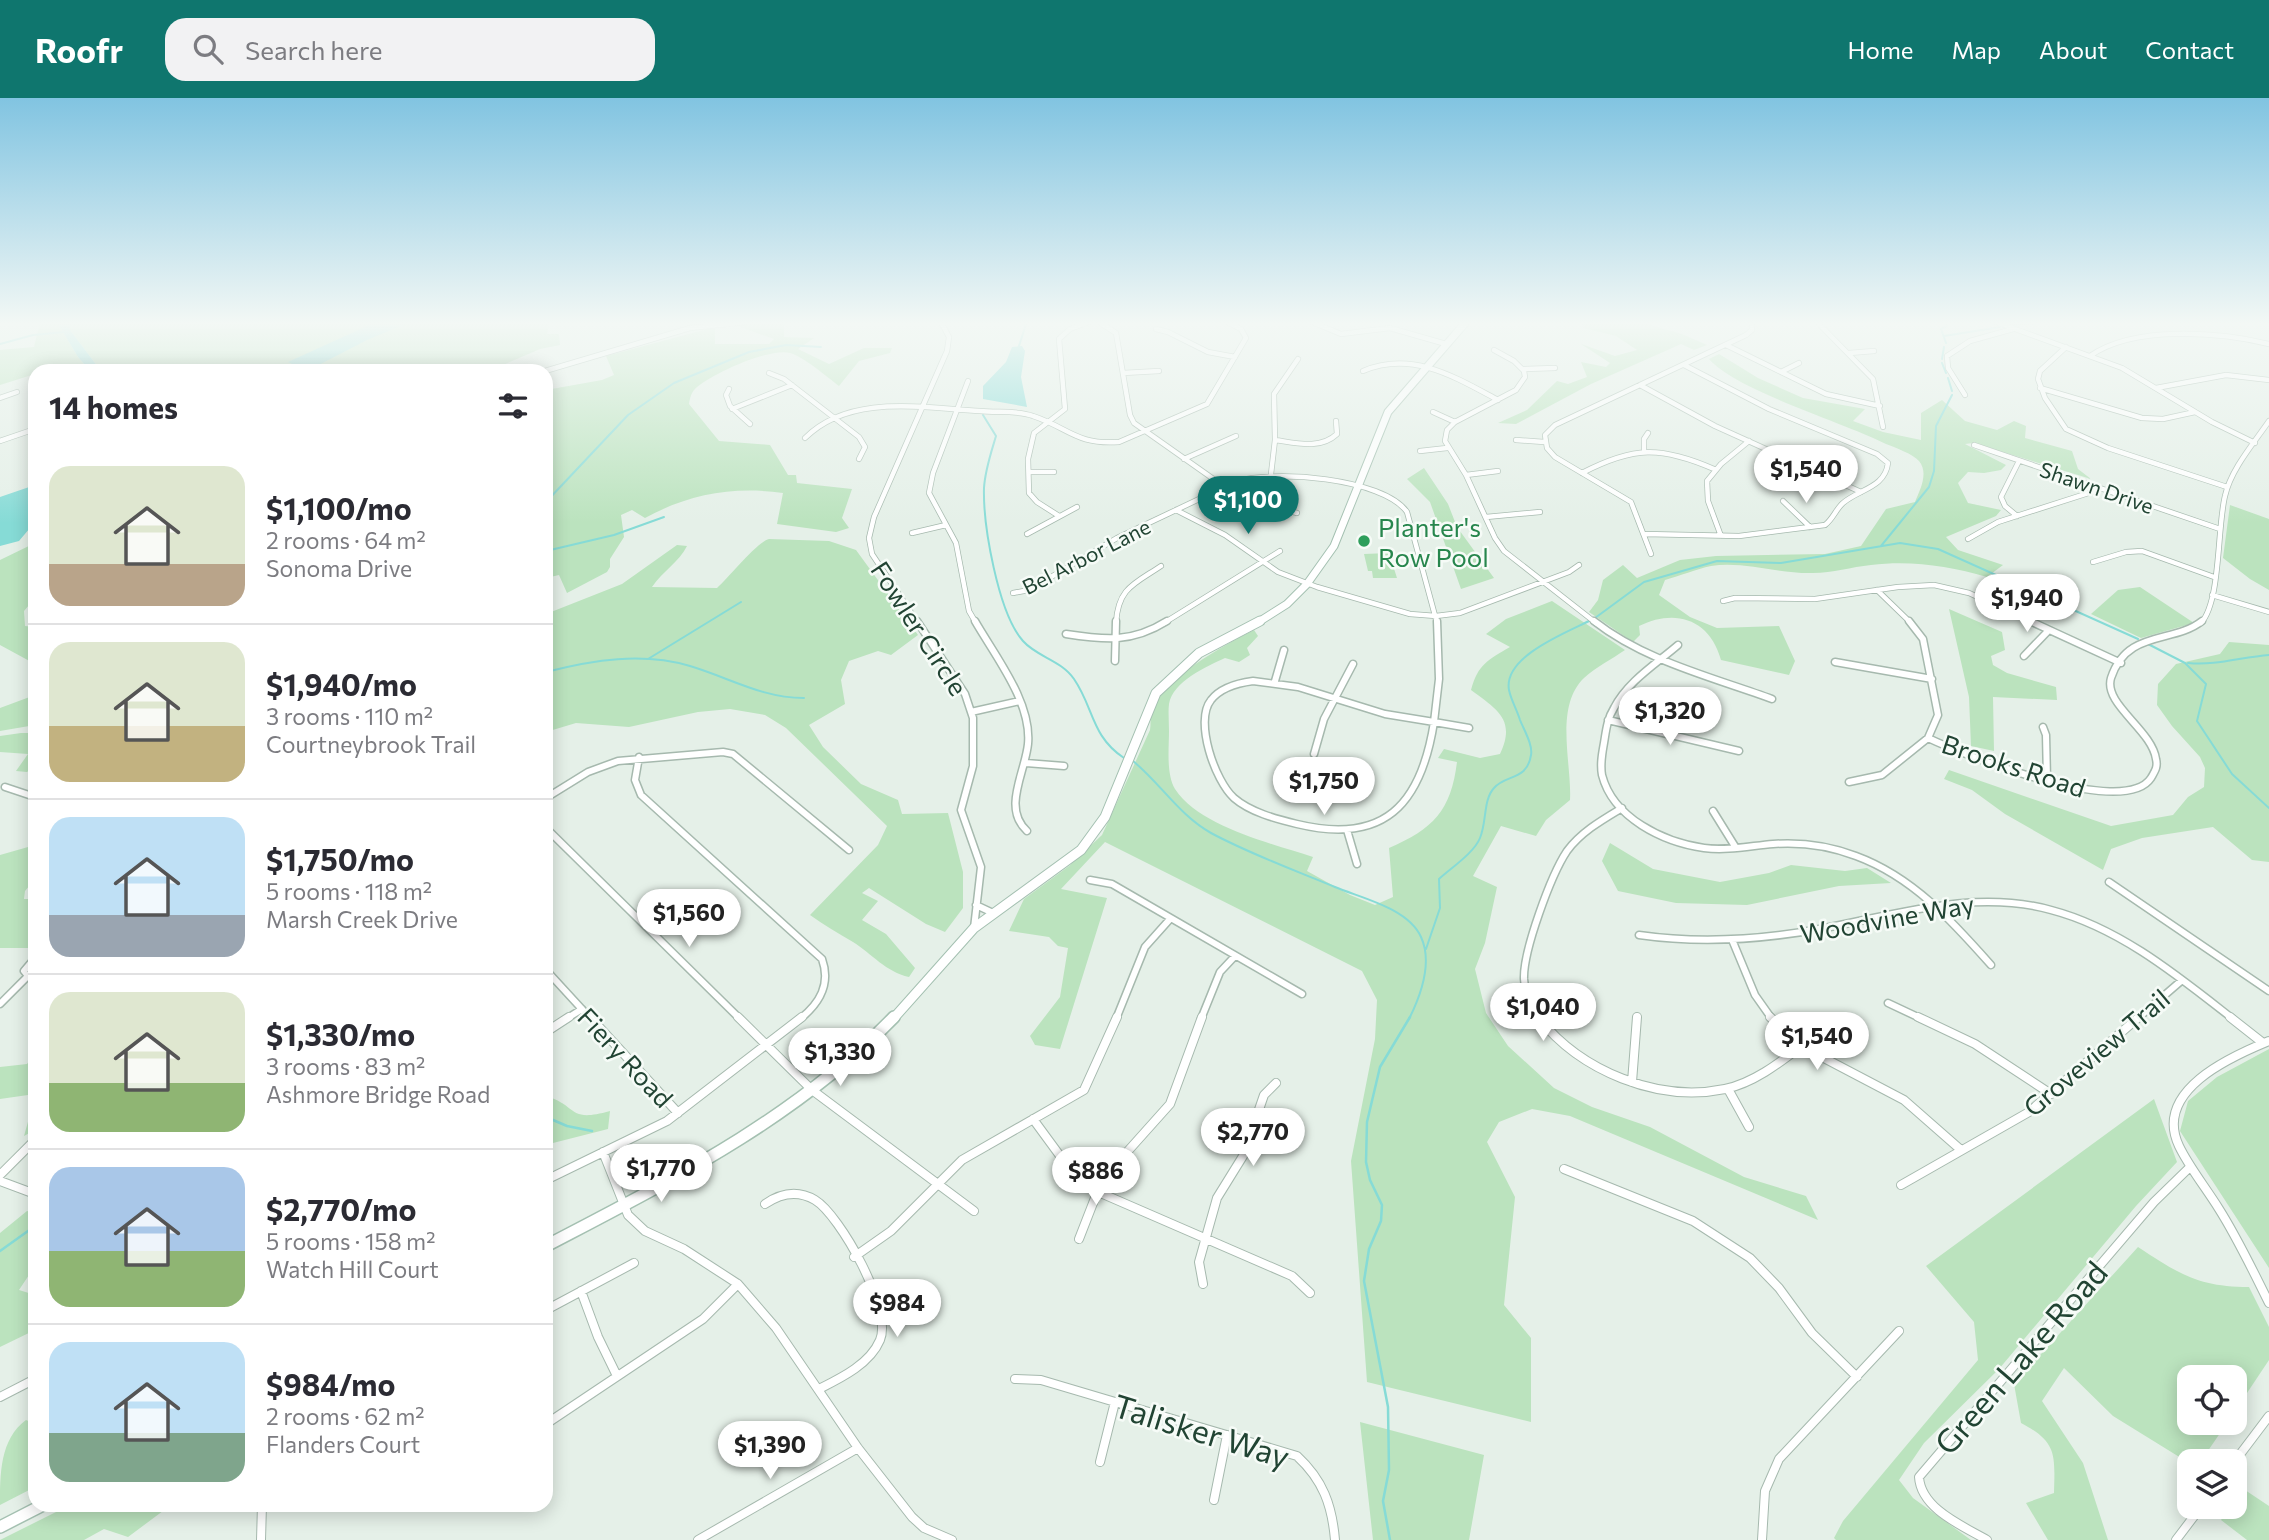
<!DOCTYPE html>
<html lang="en">
<head>
<meta charset="utf-8">
<style>
	body { margin:0; font-family:Commissioner,sans-serif; background:#f2f2f3; color:#2b2b33; height:100vh; display:flex; flex-direction:column; font-size:26px; white-space:nowrap }
	* { box-sizing:border-box; margin:0 }
	p { font-size:23px; color:#7c7c81 }
	.icon { flex:none; width:38px; height:38px; fill:none; stroke:currentColor; stroke-width:2; stroke-linecap:round; stroke-linejoin:round }
	.map { position:relative; flex:1; overflow:hidden }
	.details { position:absolute; left:28px; top:266px; width:525px; height:1148px; display:flex; flex-direction:column; background:#fff; border-radius:21px; box-shadow:0 4px 18px #0003 }
	.details>* { flex:none }
	.tools { position:absolute; left:2177px; top:1267px; display:grid; gap:14px }
	.tools a { display:grid; place-items:center; width:70px; height:70px; border-radius:14px; background:#fff; box-shadow:0 4px 18px #0003; font-size:35px }
	.price { position:absolute; translate:-50% -60px; padding:0 16px; border-radius:24px; background:#fff; color:#222; font-size:23px; line-height:46px; filter:drop-shadow(0 2px 4px #0008) }
	.price::after { content:''; position:absolute; left:50%; top:42px; width:21px; height:16px; margin-left:-10px; background:inherit; clip-path:polygon(0 0,100% 0,50% 100%) }
	.price.active { background:#0f766e; color:#fff }
	ul { padding:0; list-style:none }
	li { display:flex; align-items:center; gap:21px; height:175px; padding:0 21px }
	li+li { border-top:2px solid #e1e1e2 }
	li span { display:grid; place-items:center; flex:none; width:196px; height:140px; border-radius:21px; color:#555 }
	li>.icon { margin-inline-start:auto }
	span .icon { width:84px; height:84px; fill:#fffc; stroke-width:1 }
	li b { font-size:30px }
	h2 { display:flex; justify-content:space-between; align-items:center; height:84px; padding:0 21px; font-size:30px }
	header { display:flex; align-items:center; gap:42px; box-sizing:border-box; height:98px; padding:0 35px; background:#0f766e; color:#fff }
	header strong { font-size:33px }
	nav { display:flex; gap:38px; margin-inline-start:auto; font-size:24px }
	.search { width:490px; height:63px; background:#f2f2f3; display:flex; align-items:center; gap:18px; box-sizing:border-box; padding:0 24px; border-radius:21px; color:#7c7c81; font-size:26px }
	.map>svg:first-child { display:block }
</style>
</head>
<body>
<header>
<strong>Roofr</strong>
<div class="search"><svg class="icon" aria-label="search" viewBox="0 0 24 24"><circle cx="10" cy="10" r="6"/><path d="M15 15l6 6"/></svg>Search here</div>
<nav><a>Home</a><a>Map</a><a>About</a><a>Contact</a></nav>
</header>
<div class="map">
<svg width="2269" height="1442" viewBox="0 0 2269 1442">
	<rect width="100%" height="100%" fill="#e5f0e8"/>
	<path fill="#bbe3be" d="M40 224H57L78 259 90 273H35V276L0 287V252L34 249Z
		M69 224H550L547 236H559L560 247 540 251 489 273H101L70 232Z
		M784 224V239L814 240 798 251 829 266 864 250H892L890 255 859 263 839 288C827 279 803 258 790 255 770 249 709 277 695 291 691 295 690 300 689 306L719 343 770 347 788 377H796L797 385 852 391 842 420 849 430 836 434 777 426 783 395C733 388 689 396 645 420L632 412 621 417 624 439 610 461V469L607 474 567 495 559 477 546 480V292L602 282 614 277 606 258 715 229V246H769L774 241 735 227Z
		M1581 224H1640L1682 236 1707 247 1694 252 1681 246 1591 286 1516 326 1498 325 1527 312 1557 283 1568 286 1587 279 1581 264 1606 269 1610 265 1581 246 1615 258 1637 252 1616 238 1583 230Z
		M1719 256 1758 280 1803 300 1865 311 1853 323 1883 334 1921 342V315L1942 302 1965 323 1997 332 2014 323 2026 328 2025 340 2072 353 2078 371 2091 381 1973 345 1965 346 2006 367 2001 372 1984 375 1968 374 1958 385 1968 405 2001 412 1996 418 1946 439 1958 452 2003 467 1987 479C1949 468 1911 462 1871 467 1851 469 1833 475 1813 475 1779 476 1744 463 1711 468 1696 471 1680 478 1665 482L1659 497 1690 519 1717 530 1779 528 1795 563 1789 577 1721 562C1710 521 1675 510 1639 528L1640 537 1633 544 1589 514 1598 502 1603 482 1623 467 1637 480 1680 462 1716 458 1825 456 1861 448 1886 411 1915 404C1920 392 1929 375 1919 363 1913 356 1896 350 1886 346 1843 324 1737 293 1709 261Z
		M1424 370 1448 406 1457 429 1494 480 1461 491 1430 404 1407 381Z
		M2230 407 2269 421V492L2250 481 2223 460Z
		M769 441 829 443 856 452 918 537 891 557 878 553 849 563 841 582 845 606 809 627 823 649 861 686 898 702 902 716 948 715 963 774V810L945 834 926 826 869 790 862 795 878 803 862 822 886 836 915 870 909 879C886 874 872 856 853 844 838 835 824 827 810 817L878 747 887 728 786 630 765 617 730 611 698 614 629 629 576 625 546 634V516L622 486 677 447 687 448C679 464 663 473 652 489L717 490C729 479 757 444 769 441Z
		M35 445V500L24 513 25 528 35 529V566L0 547V462Z
		M1389 455 1397 480H1373L1372 473H1368L1364 456Z
		M2140 489 2194 525 2141 540 2091 516 2118 492Z
		M1552 503 1625 552C1612 561 1596 569 1584 580 1554 609 1572 666 1570 702L1546 722 1536 738 1501 728 1473 778 1497 789 1485 845 1475 871 1486 915 1508 948 1554 990 1592 1009 1650 1029 1744 1079 1806 1098 1818 1122 1570 1018 1532 1011 1499 1024 1487 1044 1515 1099 1504 1207 1531 1240V1324L1367 1284 1351 1063 1375 941 1377 902 1362 873 1105 744 1061 791 1107 800 1060 951 1035 947 1030 938 1060 899 1068 850 1058 848 1049 839 1009 833 1024 801 1069 768 1102 737 1150 632C1151 626 1150 620 1151 615 1160 581 1225 547 1254 532L1258 538 1247 550 1250 557 1239 564 1225 560C1206 569 1173 583 1169 606 1168 614 1169 624 1169 633 1169 650 1166 676 1175 691 1200 729 1271 745 1313 759L1307 773 1350 797 1375 807 1393 799 1389 750C1433 731 1451 713 1457 664L1438 660 1444 651 1480 660 1500 656C1516 622 1498 612 1471 592 1478 566 1488 562 1510 549L1486 536 1506 521Z
		M1949 511 2002 534 2005 552 1991 558 1993 567 2007 575 2056 589 2057 602 1993 599 1994 653 1971 648 1969 599Z
		M2229 544 2269 547V764L2252 762 2213 729 2142 740 2111 751 2103 772 2005 716 1972 692 1944 681 1949 672 2111 728 2173 717 2188 699 2204 689 2205 670 2200 659 2172 628 2157 607 2158 586 2176 566 2220 556Z
		M35 597V627L0 633V610Z
		M21 635H35V668L27 674 16 673 28 656 0 654V638Z
		M1610 745 1653 771 1720 784 1769 775 1791 767 1845 773 1867 770 1891 785 1839 788 1747 807 1676 805 1618 793 1602 763Z
		M35 747V781L25 793 24 801H35V850H0V757Z
		M2269 951V1170L2180 1033 2188 1003 2217 979Z
		M35 955V1032L24 1038 31 1013 28 997 0 1001V969L27 966Z
		M546 998C579 1008 567 1025 610 1013L608 1031 553 1045 546 1038Z
		M2154 1001 2177 1064 2136 1108 1999 1271 1924 1345 1899 1382 1913 1400 1971 1442H1836L1834 1440 1843 1423 1978 1262 1974 1224 1926 1168Z
		M27 1113 35 1115V1168L19 1192 35 1197V1232L0 1249V1135Z
		M2138 1149C2179 1176 2199 1189 2249 1189L2269 1229V1262L2235 1313V1279H2189V1325H2227L2201 1363 2181 1360 2113 1318 2064 1270 2042 1303 2083 1365 2108 1442H2048L2026 1405 2054 1395C2055 1356 2057 1344 2021 1325L2014 1286Z
		M26 1322 35 1326V1389L0 1407C0 1376 0 1341 26 1322Z
		M1360 1324 1484 1357 1469 1442H1373Z
		M2242 1390 2269 1408V1442H2247L2221 1422 2230 1409H2235V1401Z
		M70 1407H171L128 1439 104 1431 84 1442H0Z"/>
	<path fill="#86dbd6" d="M57 224H69L70 232 101 273H90L78 259Z
		M376 224 408 225 367 242 307 273 288 264Z
		M1022 248 1025 253 1021 279 1027 309 983 301V288L1006 264 1012 249Z
		M35 387V424L19 443 0 448V399Z"/>
	<g fill="none" stroke-linecap="round" stroke-linejoin="round">
		<path stroke="#86dbd6" stroke-width="2" d="M2010 227 2050 224
			M1944 238 2000 229
			M1946 245 1941 231 1947 228V224
			M0 246 33 237 64 234
			M1019 248 1026 226 1030 224
			M1942 261 1944 249
			M1942 265 1946 275
			M293 273 298 271
			M1948 280 1952 293
			M983 317 996 338C991 355 985 372 984 390 983 427 998 515 1023 543 1037 559 1061 562 1074 581 1094 610 1091 638 1124 660
			M546 404 628 317 674 285 749 254 786 247 821 249
			M1881 448 1929 389 1934 373 1936 328 1952 297
			M546 453 614 437 664 419
			M1595 520 1644 484 1717 463 1781 465 1900 445 1938 451 2138 541
			M2148 546 2185 565 2206 586 2197 623 2232 676 2269 710
			M648 561 741 504
			M2188 565C2215 568 2242 559 2269 557
			M546 574C593 562 642 554 690 568 730 580 762 600 804 600
			M1133 663C1160 685 1180 718 1211 735 1250 756 1294 772 1335 789 1361 800 1408 810 1421 839 1433 865 1421 897 1409 921
			M1426 851 1440 810 1439 781C1451 770 1474 755 1480 740 1487 723 1483 702 1494 690 1506 676 1527 683 1531 657 1533 647 1524 632 1520 622 1517 612 1511 602 1509 592 1503 559 1565 535 1589 523"/>
		<path stroke="#86dbd6" stroke-width="2.5" d="M546 1019 567 1028 592 1033
			M0 1153 35 1128
			M1390 1442 1383 1403 1389 1372 1388 1309 1364 1183 1369 1151 1381 1123 1382 1107 1370 1082 1366 1064 1367 1024 1380 969 1410 919"/>
		<g stroke="#a6b9ae" stroke-width="6">
			<path id="minor-far2" d="M1099 224 1116 235 1130 317 1134 325 1239 399 1297 415
				M1312 224 1341 236 1390 230 1446 246
				M1817 224 1873 281 1883 329
				M1996 224 2122 270 2212 324 2255 345
				M1156 231 1168 234 1208 254 1235 259
				M1726 247 1826 296 1880 308
				M2066 249 2040 273 2038 281 2045 300 2066 331 2108 350 2227 389
				M1494 252 1514 263 1524 273 1525 279 1516 292 1455 324 1447 332 1445 343 1466 377 1495 440 1504 453 1596 525
				M1849 255 1874 253
				M2090 258C2134 227 2219 234 2269 246
				M1523 271 1555 270
				M545 273 690 230 746 224
				M1363 273C1412 252 1455 279 1498 302
				M1781 274 1799 265
				M769 275 784 281 859 339 865 349 859 361
				M1123 275 1159 273
				M968 283 933 375 929 395 956 445 969 513 976 525
				M1640 287 1715 328 1861 394
				M2040 290 2142 320 2163 321 2195 314
				M2156 290 2226 277 2269 282
				M729 291 726 297 730 308 750 326
				M1965 297 1948 270 1947 258 1970 243 2013 231
				M0 300 17 294
				M732 311 792 287
				M1433 314 1455 324
				M805 340C850 295 923 310 980 313 996 315 1018 312 1033 318 1069 330 1076 347 1119 344L1207 306 1246 240 1241 231 1227 224
				M1275 342C1296 345 1320 352 1337 336L1336 323
				M1516 342 1544 344
				M0 343 35 331
				M1974 347 2220 431
				M1644 352V341L1648 335
				M1420 353 1447 350
				M1184 361 1236 338
				M1029 374H1054
				M1582 375C1634 348 1661 348 1714 371
				M1271 376 1275 342 1274 296 1298 261
				M1466 377 1498 373
				M1783 403 1810 429
				M1176 412 1225 437 1278 474 1317 489 1410 516 1436 518 1460 515 1569 474 1579 467
				M1059 418 1037 404 1029 395 1028 361 1034 335 1065 311 1059 241 1070 231 1089 224
				M2017 418 2005 408 2001 399 2019 363
				M1486 419 1540 414
				M912 435 946 427
				M1027 436 1077 409
				M1644 436 1739 438 1825 427C1833 421 1836 411 1843 405 1859 391 1885 390 1888 365L1877 356 1769 311 1684 267
				M1721 438 1708 403 1707 383 1721 366 1749 343
				M1968 441 1998 424 2101 391
				M1651 456 1631 404 1555 359 1547 350 1545 337 1555 327 1746 237 1752 232V224
				M2093 464 2126 454 2142 453 2214 479
				M1877 492 1911 525
				M1013 495 1029 492 1117 440 1235 384C1273 371 1383 380 1407 414L1437 525
				M2212 497 2269 514
				M1723 503 1735 500 1815 501 1898 489 1934 487 1969 495 2034 525
				M918 525 872 456 869 440 874 419 947 253 949 239 941 224
				M1116 525C1118 490 1134 486 1161 468
				M1164 525 1280 453
				M2201 525C2221 503 2217 430 2225 398 2231 371 2254 345 2269 323"/>
		</g>
		<g stroke="#a6b9ae" stroke-width="9">
			<path id="minor-far1" d="M917 523 965 596 973 620V668L961 712 981 769 974 830
				M975 523C995 558 1032 604 1028 646 1025 675 1002 710 1027 733
				M1594 523C1645 563 1712 579 1772 601
				M2030 523 2121 565
				M1066 536C1105 542 1132 545 1167 523
				M1678 547C1656 566 1628 583 1614 610 1607 621 1606 633 1604 645 1602 656 1600 666 1602 677 1613 720 1663 744 1704 750 1727 753 1750 748 1773 746 1801 744 1830 748 1856 758 1913 779 1952 823 1991 867
				M2024 558 2049 532
				M1115 563 1116 523
				M1835 564 1932 581
				M1253 583 1298 589 1385 616 1434 624C1421 707 1384 747 1297 726 1276 721 1250 714 1234 700 1215 683 1194 623 1211 602 1221 589 1238 585 1253 583Z
				M1275 583 1284 552
				M971 614 1020 603
				M1608 622 1739 653
				M1434 624 1469 630
				M1434 624 1439 581 1437 523
				M2043 629 2046 637 2047 681
				M1928 640C1964 657 2124 721 2151 680 2155 673 2158 669 2156 661 2152 632 2103 606 2111 580 2127 531 2173 546 2202 523
				M1314 656 1324 621 1353 566
				M639 659 635 682 641 697 822 861C831 886 820 905 800 921
				M1026 665 1064 668
				M1849 684 1882 677 1928 640 1938 617 1923 541 1909 523
				M5 689 35 699
				M546 700 588 674 618 663 723 654 733 656 849 752
				M1713 713 1736 750
				M546 730 740 921
				M1347 732 1357 766
				M1090 782 1112 786 1302 896
				M2109 784 2269 893
				M976 807 993 815
				M1639 837C1702 846 1762 842 1825 830 1898 816 1976 791 2051 812 2120 830 2178 878 2233 921
				M1733 844 1755 897 1772 921
				M35 860 24 873 28 878H35
				M546 872 591 921
				M1888 905 1922 921
				M0 906 28 878
				M566 921 582 911
				M1116 921 1145 849 1170 821
				M1201 921 1220 874 1235 858
				M1540 921C1532 911 1525 894 1524 881 1523 853 1551 777 1567 753 1581 734 1602 722 1622 710
				M2137 921 2181 883"/>
		</g>
		<g stroke="#a6b9ae" stroke-width="10">
			<path id="minor" d="M590 919 678 1015
				M738 919 812 992 974 1113
				M1538 919C1580 973 1658 1005 1725 991 1753 985 1778 966 1800 949
				M1770 919 1803 949 1904 1002 1961 1052
				M1918 919 1975 946 2051 996
				M2230 919 2263 945
				M546 934 569 919
				M2269 943C2230 959 2153 993 2179 1048 2189 1069 2206 1090 2219 1111 2238 1141 2253 1173 2269 1205
				M1632 984 1637 919
				M1728 991 1749 1029
				M1033 1021 1066 1066 1096 1093 1292 1178 1310 1195
				M603 1054 628 1117 645 1133 684 1151 738 1186 776 1230 858 1350 912 1419 924 1430 952 1442
				M1564 1071 1693 1123 1750 1160 1779 1190 1812 1235 1857 1279
				M0 1077 35 1042
				M546 1082 667 1023 802 919
				M0 1083 35 1096
				M1901 1087 2029 1014 2139 919
				M765 1106C781 1095 798 1092 815 1102 840 1117 893 1212 880 1242 870 1266 841 1280 819 1291
				M1079 1141 1102 1082 1170 1006 1202 919
				M854 1159 891 1133 962 1062 1084 992 1117 919
				M1203 1186 1199 1164 1217 1100 1243 1058 1264 997 1276 985
				M581 1193 598 1239 617 1278
				M546 1212 634 1165
				M1015 1281 1041 1282 1297 1358C1323 1382 1332 1407 1335 1442
				M0 1299 35 1281
				M546 1326 703 1221 738 1186
				M2235 1363 2269 1318
				M1100 1364 1115 1304
				M1214 1402 1227 1337
				M261 1442 262 1407
				M698 1442 858 1350
				M1762 1442 1765 1393 1779 1361 1899 1233
				M1987 1442C1963 1428 1921 1411 1919 1379L2154 1104 2190 1069
				M2176 1442 2201 1409"/>
		</g>
		<g stroke="#a4c0b1" stroke-width="9">
			<path id="secondary-far2" d="M1257 525 1287 506 1307 486 1334 448 1388 314 1466 224"/>
		</g>
		<g stroke="#a4c0b1" stroke-width="11">
			<path id="secondary-far1" d="M893 921 974 830 1081 752 1105 719 1156 595 1199 555 1260 523"/>
		</g>
		<g stroke="#a4c0b1" stroke-width="14">
			<path id="secondary" d="M546 1148C670 1083 795 1021 894 919
				M0 1429 43 1407"/>
		</g>
		<use href="#minor-far2" stroke="#fff" stroke-width="4.5"/>
		<use href="#minor-far1" stroke="#fff" stroke-width="6"/>
		<use href="#minor" stroke="#fff" stroke-width="8"/>
		<use href="#secondary-far2" stroke="#fff" stroke-width="7"/>
		<use href="#secondary-far1" stroke="#fff" stroke-width="9"/>
		<use href="#secondary" stroke="#fff" stroke-width="11"/>
	</g>
	<linearGradient id="sky" x2="0" y2="1"><stop stop-color="#81c4e1"/><stop offset="0.53" stop-color="#f3f8f5"/><stop offset="1" stop-color="#f3f8f5" stop-opacity="0"/></linearGradient>
	<rect width="2269" height="425" fill="url(#sky)"/>
	<circle fill="#2e9e5b" stroke="#f6fbf7" stroke-width="2.5" cx="1364" cy="443" r="7"/>
	<g text-anchor="middle" dominant-baseline="central" stroke-width="5" stroke-linejoin="round" paint-order="stroke">
		<g font-size="21" fill="#214433" stroke="#f6fbf7">
			<text transform="translate(2097 389) rotate(19)">Shawn Drive</text>
			<text transform="translate(1086 458) rotate(-27)">Bel Arbor Lane</text>
		</g>
		<g font-size="26" fill="#27864d" stroke="#f6fbf7" text-anchor="start">
			<text x="1378" y="428">Planter's<tspan x="1378" dy="30">Row Pool</tspan></text>
		</g>
		<g font-size="26" fill="#214433" stroke="#f6fbf7">
			<text transform="translate(920 530) rotate(57)">Fowler Circle</text>
			<text transform="translate(2014 667) rotate(18)">Brooks Road</text>
			<text transform="translate(1887 820) rotate(-10)">Woodvine Way</text>
			<text transform="translate(2096 954) rotate(-40)">Groveview Trail</text>
			<text transform="translate(626 959) rotate(47)">Fiery Road</text>
		</g>
		<g font-size="32" fill="#214433" stroke="#f6fbf7">
			<text transform="translate(2020 1259) rotate(-49)">Green Lake Road</text>
			<text transform="translate(1202 1332) rotate(17)">Talisker Way</text>
		</g>
	</g>
</svg>
<div class="tools">
<a><svg class="icon" aria-label="locate" viewBox="0 0 24 24"><circle cx="12" cy="12" r="6"/><path d="M12 2v4M12 18v4M2 12h4M18 12h4"/></svg></a>
<a><svg class="icon" aria-label="layers" viewBox="0 0 24 24"><path d="M12 4l9 5-9 5-9-5zM3 14l9 5 9-5"/></svg></a>
</div>
<b class="price" style="left:1806px;top:407px">$1,540</b>
<b class="price active" style="left:1248px;top:438px">$1,100</b>
<b class="price" style="left:2027px;top:536px">$1,940</b>
<b class="price" style="left:1670px;top:649px">$1,320</b>
<b class="price" style="left:1324px;top:719px">$1,750</b>
<b class="price" style="left:689px;top:851px">$1,560</b>
<b class="price" style="left:1543px;top:945px">$1,040</b>
<b class="price" style="left:1817px;top:974px">$1,540</b>
<b class="price" style="left:840px;top:990px">$1,330</b>
<b class="price" style="left:1253px;top:1070px">$2,770</b>
<b class="price" style="left:661px;top:1106px">$1,770</b>
<b class="price" style="left:1096px;top:1109px">$886</b>
<b class="price" style="left:897px;top:1241px">$984</b>
<b class="price" style="left:770px;top:1383px">$1,390</b>
<section class="details">
<h2>14 homes<svg class="icon" aria-label="filters" viewBox="0 0 24 24"><path d="M4 7h16M4 17h16"/><circle cx="9" cy="7" r="2"/><circle cx="15" cy="17" r="2"/></svg></h2>
<ul>
<li><span style="background:linear-gradient(#dfe7d0 70%,#b9a48a 0)"><svg class="icon" aria-label="home" viewBox="0 0 24 24"><path d="M3 11l9-7 9 7M6 9v11h12V9"/></svg></span><div><b>$1,100/mo</b><p>2 rooms · 64 m²</p><p>Sonoma Drive</p></div></li>
<li><span style="background:linear-gradient(#dfe7d0 60%,#c2b280 0)"><svg class="icon" aria-label="home" viewBox="0 0 24 24"><path d="M3 11l9-7 9 7M6 9v11h12V9"/></svg></span><div><b>$1,940/mo</b><p>3 rooms · 110 m²</p><p>Courtneybrook Trail</p></div></li>
<li><span style="background:linear-gradient(#bfe0f5 70%,#9aa5b1 0)"><svg class="icon" aria-label="home" viewBox="0 0 24 24"><path d="M3 11l9-7 9 7M6 9v11h12V9"/></svg></span><div><b>$1,750/mo</b><p>5 rooms · 118 m²</p><p>Marsh Creek Drive</p></div></li>
<li><span style="background:linear-gradient(#dfe7d0 65%,#8fb573 0)"><svg class="icon" aria-label="home" viewBox="0 0 24 24"><path d="M3 11l9-7 9 7M6 9v11h12V9"/></svg></span><div><b>$1,330/mo</b><p>3 rooms · 83 m²</p><p>Ashmore Bridge Road</p></div></li>
<li><span style="background:linear-gradient(#a9c7e8 60%,#8fb573 0)"><svg class="icon" aria-label="home" viewBox="0 0 24 24"><path d="M3 11l9-7 9 7M6 9v11h12V9"/></svg></span><div><b>$2,770/mo</b><p>5 rooms · 158 m²</p><p>Watch Hill Court</p></div></li>
<li><span style="background:linear-gradient(#bfe0f5 65%,#7fa58c 0)"><svg class="icon" aria-label="home" viewBox="0 0 24 24"><path d="M3 11l9-7 9 7M6 9v11h12V9"/></svg></span><div><b>$984/mo</b><p>2 rooms · 62 m²</p><p>Flanders Court</p></div></li>
</ul>
</section>
</div>
</body>
</html>
